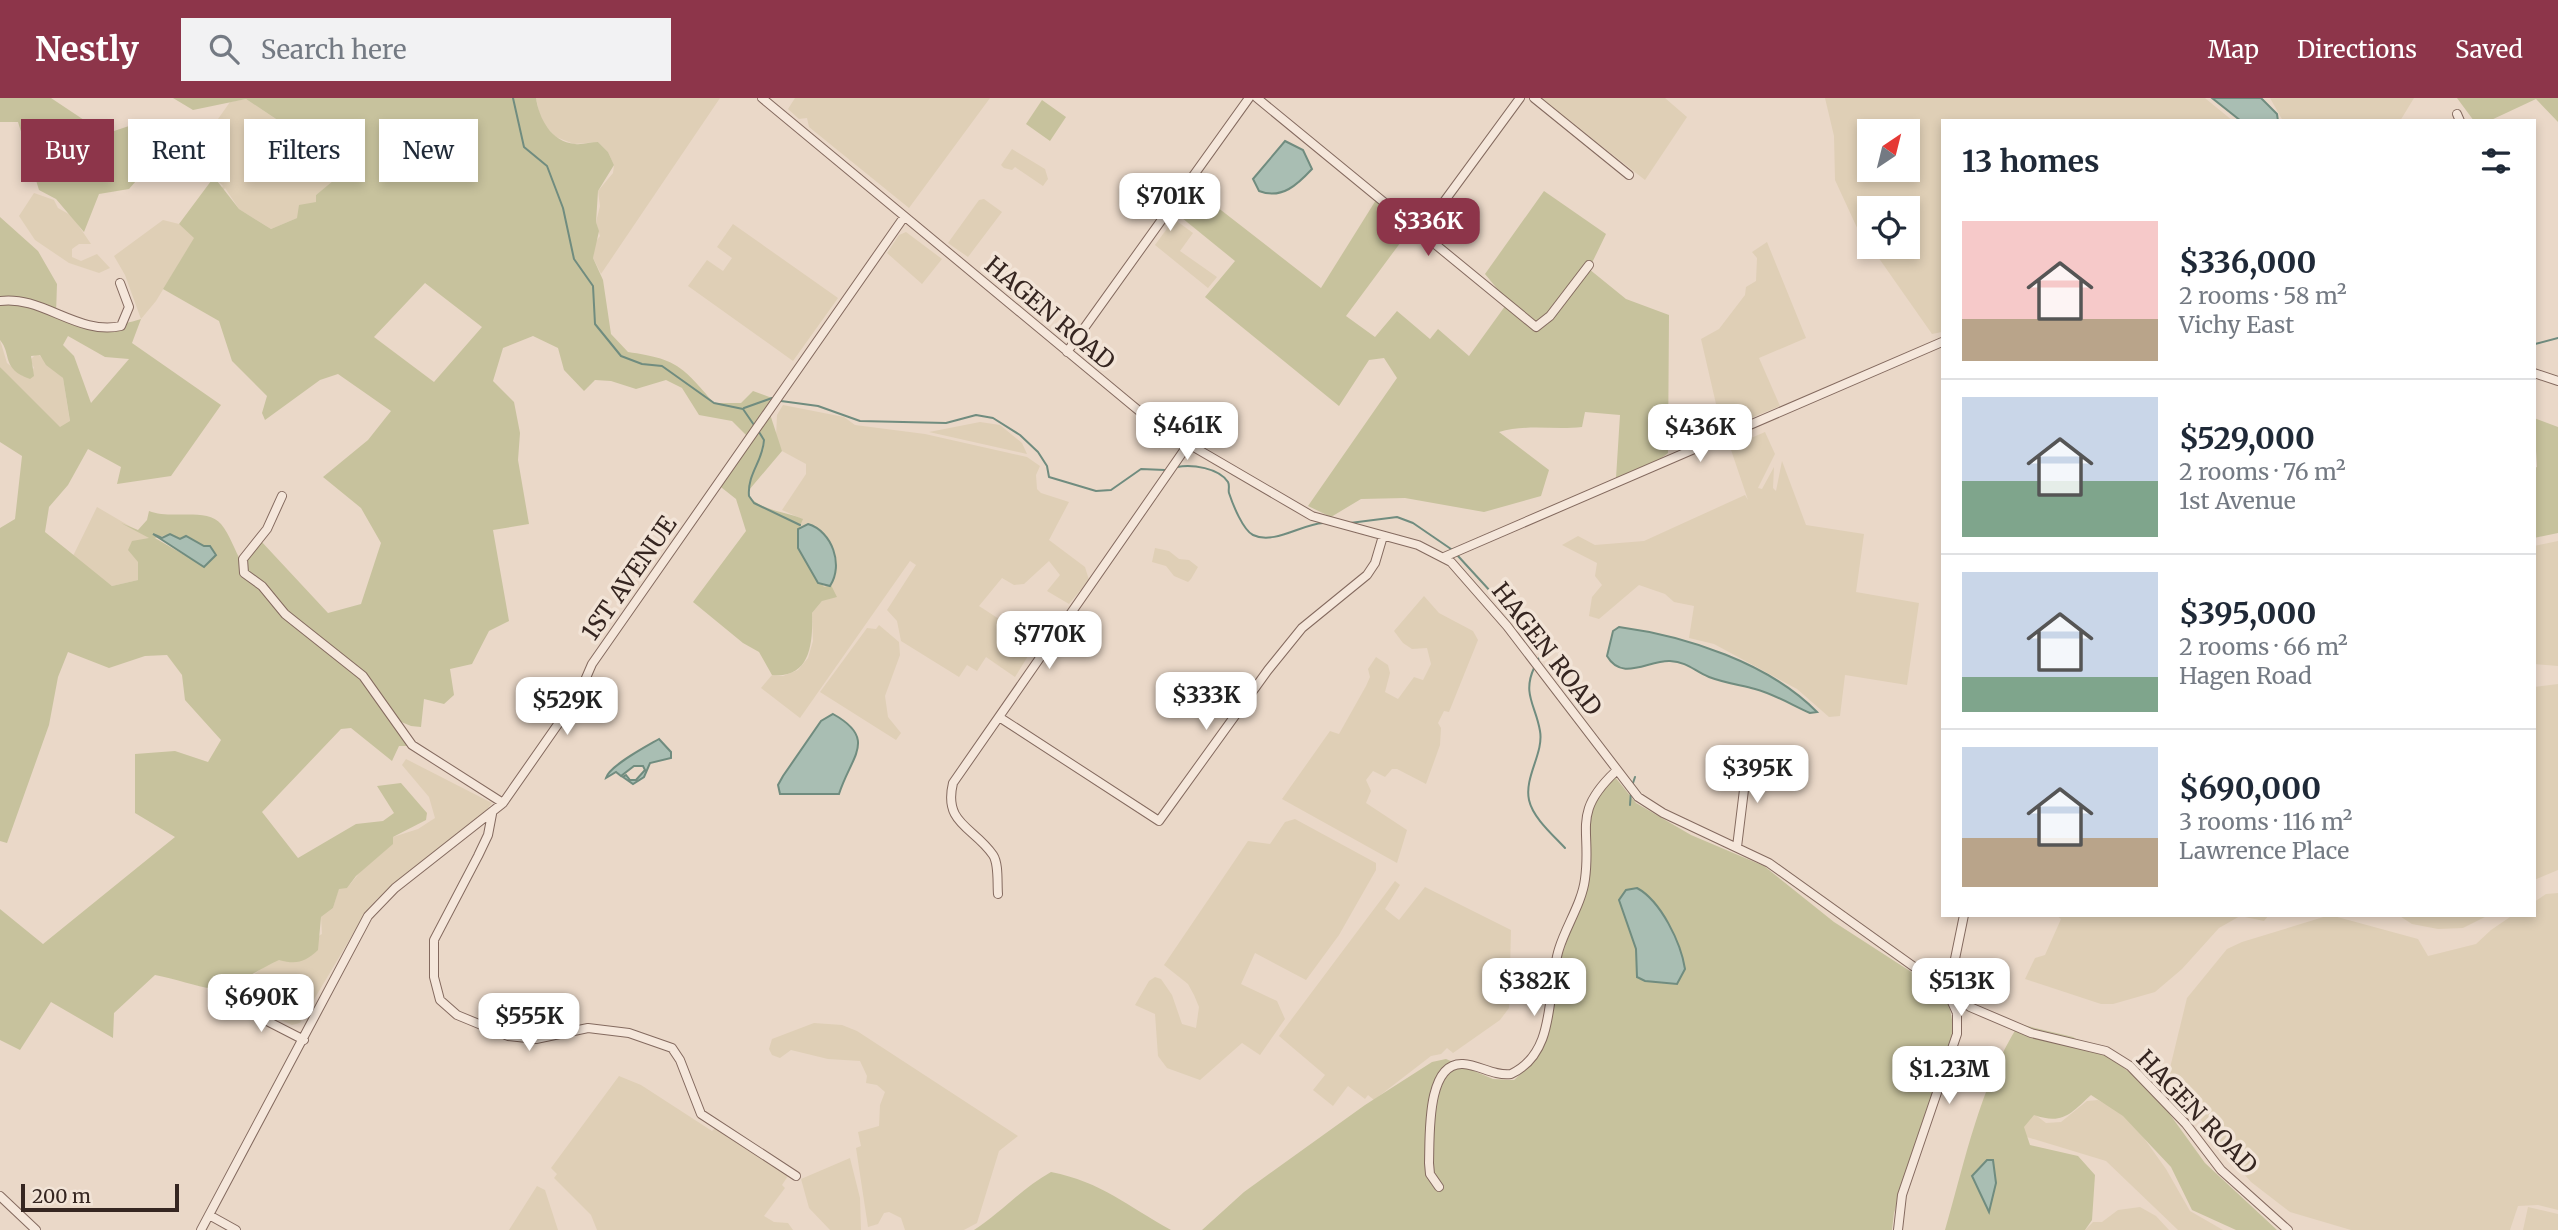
<!DOCTYPE html>
<html lang="en">
<head>
<meta charset="utf-8">
<style>
	body { margin:0; font-family:Merriweather,serif; background:#f2f2f3; color:#1f2937; height:100vh; display:flex; flex-direction:column; font-size:26px; white-space:nowrap }
	* { box-sizing:border-box; margin:0 }
	p { font-size:23px; color:#747a83 }
	.icon { flex:none; width:38px; height:38px; fill:none; stroke:currentColor; stroke-width:2; stroke-linecap:round; stroke-linejoin:round }
	.map { position:relative; flex:1; overflow:hidden }
	.side { position:absolute; left:1941px; top:21px; width:595px; height:798px; display:flex; flex-direction:column; background:#fff; border-radius:0px; box-shadow:0 4px 10px #0003 }
	.side>* { flex:none }
	.banner { position:absolute; left:21px; top:21px; width:665px; height:63px; display:flex; gap:14px }
	.needle { width:46px; rotate:35deg }
	.tools { position:absolute; left:1857px; top:21px; display:grid; gap:14px }
	.tools a { display:grid; place-items:center; width:63px; height:63px; border-radius:0px; background:#fff; box-shadow:0 4px 10px #0003; font-size:35px }
	.scale { position:absolute; left:21px; bottom:18px; width:158px; box-sizing:border-box; padding-left:7px; border:4px solid #362621; border-top:0; font-size:19px; line-height:24px; white-space:nowrap; color:#362621; -webkit-text-stroke:5px #f2e4d7; paint-order:stroke }
	.price { position:absolute; translate:-50% -60px; padding:0 16px; border-radius:14px; background:#fff; color:#222; font-size:23px; line-height:46px; filter:drop-shadow(0 2px 4px #0008) }
	.price::after { content:''; position:absolute; left:50%; top:42px; width:21px; height:16px; margin-left:-10px; background:inherit; clip-path:polygon(0 0,100% 0,50% 100%) }
	.price.on { background:#8d354a; color:#fff }
	ul { padding:0; list-style:none }
	li { display:flex; align-items:center; gap:21px; height:175px; padding:0 21px }
	li+li { border-top:2px solid #e0e1e3 }
	li span { display:grid; place-items:center; flex:none; width:196px; height:140px; border-radius:0px; color:#555 }
	li>.icon { margin-inline-start:auto }
	span .icon { width:84px; height:84px; fill:#fffc; stroke-width:1 }
	li b { font-size:30px }
	h2 { display:flex; justify-content:space-between; align-items:center; height:84px; padding:0 21px; font-size:30px }
	.tag { padding:0 24px; border-radius:0px; background:#fff; box-shadow:0 4px 10px #0003; font-size:24px; line-height:63px }
	.tag.on { background:#8d354a; color:#fff }
	header { display:flex; align-items:center; gap:42px; box-sizing:border-box; height:98px; padding:0 35px; background:#8d354a; color:#fff }
	header strong { font-size:33px }
	nav { display:flex; gap:38px; margin-inline-start:auto; font-size:24px }
	.search { width:490px; height:63px; background:#f2f2f3; display:flex; align-items:center; gap:18px; box-sizing:border-box; padding:0 24px; border-radius:0px; color:#747a83; font-size:26px }
	.map>svg:first-child { display:block }
</style>
</head>
<body>
<header>
<strong>Nestly</strong>
<div class="search"><svg class="icon" aria-label="search" viewBox="0 0 24 24"><circle cx="10" cy="10" r="6"/><path d="M15 15l6 6"/></svg>Search here</div>
<nav><a>Map</a><a>Directions</a><a>Saved</a></nav>
</header>
<div class="map">
<svg width="2558" height="1132" viewBox="0 0 2558 1132">
	<rect width="100%" height="100%" fill="#ead8c8"/>
	<path fill="#dfcfb6" fill-rule="evenodd" d="M536 0H720L601 176 593 160 594 146 600 138 596 124 600 108 598 93 613 75 614 67 608 54 598 44 574 46 556 39 541 23Z
		M795 0H990L909 110 809 29 807 20 799 21 788 11Z
		M1540 0H1665L1687 19 1645 82Z
		M1825 0H2205L2233 23H1942V234L1932 236 1871 149H1908V110H1869V145L1859 134 1835 82 1834 38ZM1908 33V72H1869V33Z
		M2270 0H2414L2400 23H2283Z
		M246 1 279 23 301 52 333 84 316 97V104L297 120 271 131 239 111 225 90 156 203 141 221 125 177 114 158 163 122 179 126 188 133 223 88 214 79 187 65 230 4Z
		M1012 51 1045 71 1048 81 1043 88 1015 69 1012 72 1004 70 1001 67Z
		M34 95 54 102 58 110 72 118 91 146H79L72 151V159L81 163 97 156 110 170 99 175 69 165 35 142 19 118Z
		M984 101 1002 114 968 159 948 145 979 102Z
		M1174 121 1193 135 1180 153 1217 179 1208 190 1155 147Z
		M733 126 838 200 793 263 688 188 707 162 723 173 732 160 717 149Z
		M906 134 942 161 922 186 887 155 899 137Z
		M1767 144 1806 240 1759 260 1780 308 1722 332 1701 241 1719 231 1745 197 1746 189 1756 183 1757 160 1752 154Z
		M0 242 7 265 23 278 34 270 30 262 37 255 63 280 70 324 60 330 6 276 0 269Z
		M783 307 844 319 855 327 925 336 1027 359 1040 368 1036 377 1037 391 1041 395 1069 404 1049 442 1085 469 1089 482 1069 506 1047 493 1060 477 1049 463 1024 486 1014 487 1002 480 979 508 1036 545 1015 579 986 559 977 573 967 567 959 579 901 543 897 523 887 512 916 467 910 463 800 620 761 590 772 577 783 578 798 572 808 560 813 543 812 515 822 503 793 445 802 421 782 412 806 376V366L782 353 776 339 777 317Z
		M980 324 1000 327 1022 345 1027 356 929 334Z
		M1765 334 1775 356 1758 390 1762 391 1774 369 1773 390 1776 393 1782 363 1806 427 1864 436 1856 494 1919 505 1907 587 1845 577 1840 618 1829 619 1797 591 1714 546 1689 540 1694 508 1674 504 1665 496 1639 487 1599 521 1589 518 1592 499 1602 487 1595 478 1597 465 1562 447 1578 438 1595 447 1644 443 1745 397 1748 402 1730 349Z
		M97 409 150 440 138 464V482L112 488 73 458Z
		M2558 443V568L2534 566V448Z
		M1155 450 1169 453 1179 461 1189 462 1198 469 1191 481 1188 484 1174 478 1166 468 1152 464Z
		M1424 498 1439 515 1473 533 1478 542 1449 614 1444 613 1438 625 1441 630 1440 647 1426 686 1397 671H1392L1385 679 1373 673 1366 682 1371 693 1366 705 1407 732 1397 765 1282 701 1330 633 1339 636 1366 588 1370 579 1368 571 1376 559 1388 567 1390 575 1385 594 1398 601 1414 579 1423 582 1431 566 1427 550 1412 551 1403 545 1394 533Z
		M879 527 899 544 900 557 885 598 888 619 901 635 896 642 820 594 867 530 876 531Z
		M2558 586V772L2534 782V589Z
		M406 661 492 705 480 721 377 801 366 814 300 925 292 927 237 901 232 895 263 869 322 836 321 819 333 810 339 790H347L361 773 392 746 393 739 418 731 435 720 429 699 402 667Z
		M1295 721 1376 765V772L1339 837 1306 882 1255 855 1241 886 1277 903 1285 921 1260 957 1242 945 1200 982 1167 970 1158 958 1155 916 1135 907 1149 883 1155 879 1161 881 1172 897 1182 926 1196 930 1199 909 1194 897 1188 886 1164 867 1248 743 1270 746 1285 724Z
		M1395 783 1400 787 1385 811 1399 822 1425 789 1511 832 1509 910 1500 922 1453 955 1447 950 1441 956 1431 958 1374 1002 1368 997 1365 1001 1348 988 1333 1008 1313 992 1325 977 1279 938Z
		M2558 795V1112L2538 1107 2518 1108 2510 1132H2351L2290 1114 2251 1084 2215 1043 2169 974 2187 900 2227 851 2242 844 2330 817 2418 841 2428 858 2476 846 2491 832 2513 817H2534V804L2546 796Z
		M2056 817H2269L2264 823 2240 818 2219 830 2182 871 2155 894 2113 906H2101L2025 881 2035 860 2045 857 2061 821Z
		M2398 817H2489L2463 830 2438 831 2412 826Z
		M814 925 842 927 857 933 1018 1038 999 1053 977 1125 964 1132H905L901 1120 889 1114 884 1115 878 1126 868 1129 856 1050 861 1048 858 1034 879 1028 880 1007 885 994 877 987 866 985 867 978 860 963 828 961 791 952 780 960 772 957 769 951 772 941Z
		M619 978 641 987 712 1033 716 1029 788 1078 782 1087 785 1090 764 1118 774 1124 788 1125 793 1132H597L591 1117 554 1080 557 1076 551 1070Z
		M2098 1002 2128 1018 2166 1071 2190 1113 2223 1132H2178L2106 1063 2017 1036 2029 1012 2046 1025 2061 1024 2087 1003Z
		M850 1060 860 1100 861 1132H830L809 1110 801 1081Z
		M537 1088 545 1092 558 1132H509Z
		M2140 1109 2156 1118 2169 1132H2085L2093 1124H2102L2118 1112Z
		M2528 1109 2558 1116V1132H2523Z"/>
	<path fill="#c7c29d" fill-rule="evenodd" d="M0 0H51L105 36 135 26 209 34 187 65 156 60 129 91 99 96 84 134 56 101 39 92 18 24H0Z
		M173 0H536C539 20 551 44 575 46 582 47 591 44 598 44L608 54 614 67 598 93 596 124 599 133 593 160 603 182 611 236 628 254C677 261 682 268 714 305H741L753 293 772 300 769 313 782 353 749 392V398C759 412 787 414 803 421 790 448 809 466 824 489L831 487 837 499 822 503 812 515C813 544 811 581 772 577L759 554 743 545 693 504 746 433 736 401 717 386 749 340 732 323 699 317 682 290 666 282 636 291 611 283 595 282 584 293 564 272 558 250 533 238 503 250 493 283 514 304 520 335 518 362 529 426 493 432 509 523 489 533 472 566 450 571 454 597 444 606 424 601 421 629 411 628 394 621 408 648H399L392 663 351 630 341 631 262 714 298 760 356 726 383 723 394 715 377 688 401 685 427 715 426 722 393 739V746L356 778 347 790 339 791 333 810 321 819 318 852C305 864 297 867 279 862 262 869 230 892 214 891 198 889 173 880 155 877L114 915 113 940 51 904 20 952 0 942V811L43 846 175 739 135 715V656L175 653 208 664 221 642 185 602 182 577 167 557 145 558 109 570 68 554 58 579 49 627 7 745 0 743V430L15 421 22 358 0 344V269L60 329 70 323 63 280 46 267 40 257 31 258 34 278 30 281C1 271 12 256 0 242V119L38 153 57 186 56 216C84 227 113 231 141 221L132 245 221 307 171 378 117 386 121 369 88 351 68 387 49 409 45 434 112 488 138 482V464L128 452 132 443 149 440 121 425 138 432 147 422 149 413C170 422 207 409 221 426 230 437 235 453 242 465L260 442 328 515 361 506 381 445 361 410 323 379 368 342 391 313 338 276 320 282 265 322 262 315 267 298 232 263 219 223 163 191 194 140 179 126 214 79 239 111 271 131 297 120 299 107 316 104V97L333 83 287 34 282 33 279 23 246 1 193 12ZM425 185 482 229 434 284 374 239ZM68 238 105 259 129 261 91 305 74 258 63 247ZM167 437 182 441 186 438 205 449 210 448 216 457 205 469 155 440Z
		M2457 0H2558V24L2536 1 2489 23H2474Z
		M1042 2 1066 19 1050 43 1026 26Z
		M1190 88 1321 190 1376 102 1412 129 1346 218 1375 239 1397 213 1430 241 1438 231 1469 258 1508 204 1485 176 1544 93 1606 136 1589 171 1626 201 1669 217 1668 355 1646 372 1616 380 1620 317 1585 314 1582 329C1555 332 1524 326 1499 334L1549 372 1541 398 1484 414 1405 400 1361 401 1331 419 1308 408 1397 280 1384 260 1369 262 1339 308 1205 199 1235 163 1171 111Z
		M2534 320 2558 329V435L2534 440V370L2537 369Z
		M1615 679 1636 705 1691 737 1764 768 1834 824 1947 897 1954 931 1894 1115 1892 1132H1202L1244 1094 1365 1007 1432 964 1446 961 1493 981 1514 982 1534 964 1543 947 1560 863 1590 777 1591 764 1585 734 1593 701Z
		M2019 926 2073 939 2095 953 2103 954 2141 983 2161 1004 2205 1065 2277 1132H2236L2192 1112 2171 1069 2123 1018 2091 997C2070 1016 2063 1027 2034 1017L2024 1029 2030 1047 2078 1058 2095 1077 2092 1122 2085 1132H1945C1965 1063 1980 988 2019 926Z
		M1051 1074C1102 1084 1127 1108 1171 1132H974C1002 1114 1022 1090 1051 1074Z"/>
	<path fill="#a9beb3" stroke="#708c7f" stroke-width="2" d="M2212 0H2261L2277 16 2278 23H2241Z
		M1285 43 1303 52 1312 71C1298 86 1282 102 1259 93L1253 81Z
		M808 426C832 433 844 467 830 488L818 485 798 450V431Z
		M153 436 162 440 170 436 180 441 186 438 204 448H210L216 457 204 469Z
		M1619 529C1686 538 1769 565 1817 614L1810 615C1792 607 1774 596 1755 591 1740 587 1725 585 1709 579 1694 573 1688 564 1670 563 1648 562 1622 584 1607 558L1613 533Z
		M833 616C878 641 851 658 839 696H780L778 687 783 678 821 623Z
		M659 641 671 654V660L650 665 644 679 633 686 623 679 626 677 630 682H636L645 672 643 668H634L621 678 616 674 606 680C609 668 647 648 659 641Z
		M1637 790C1661 803 1681 845 1685 871L1677 886 1645 883 1637 879 1636 851 1619 802 1626 792Z
		M1987 1062H1993L1996 1085 1989 1114 1972 1078Z"/>
	<g fill="none" stroke-linecap="round" stroke-linejoin="round">
		<path stroke="#708c7f" stroke-width="2" d="M513 0 524 49 547 68 563 110 574 161 593 188 595 226 621 258 642 266 662 268 714 305 743 311 754 327
			M2535 246 2558 240
			M781 303 818 308 860 323 946 325 976 317 993 320 1020 337 1038 354 1047 368 1049 379 1096 393 1111 392 1141 371 1165 372
			M744 310 772 300
			M759 334 764 342C763 363 747 376 749 398L754 405 800 427
			M1177 369C1192 366 1219 370 1228 384 1230 388 1228 392 1229 395 1233 407 1243 432 1253 437 1274 447 1302 426 1323 425
			M1350 425 1397 419 1413 425 1451 451
			M1458 458 1526 532 1542 555 1538 562
			M1534 570C1522 596 1536 608 1540 633 1544 655 1524 679 1529 702 1533 720 1553 737 1565 750
			M1632 688 1635 679
			M1630 707 1631 693"/>
		<g stroke="#846a5f" stroke-width="10">
			<path id="minor" d="M762 0 1156 327 1312 418 1418 447 1451 464 1507 528 1638 699 1663 715 1769 765 1970 909 2031 935 2106 953 2130 968 2186 1026 2221 1072 2288 1132
				M1257 0 1536 229 1550 218 1589 167
				M1534 0 1629 77
				M2457 16 2460 23
				M1421 135 1520 0
				M0 203C42 197 78 238 121 228L129 209 120 185
				M1067 254 1249 0
				M2534 275 2558 283
				M282 398 267 431 243 461 244 475 262 488 285 516 363 578 412 647 503 705
				M1444 459 1942 244
				M999 619 1159 723 1268 572 1302 530 1367 477 1375 465 1383 438
				M492 716 488 737 478 758 434 842V879L440 902 457 917 508 938 536 941 588 930 629 935 672 950 680 962 701 1016 796 1078
				M1737 749 1748 659
				M998 796C997 785 999 766 993 757 974 729 943 726 953 685L1187 348
				M232 905 304 942
				M1439 1089 1430 1076 1429 1065C1430 1039 1426 964 1463 966 1480 967 1493 978 1511 976 1558 954 1546 892 1559 851 1566 828 1582 805 1585 781 1592 731 1571 716 1615 674
				M0 1098 36 1132
				M209 1117 236 1132
				M201 1132 368 818 395 790 503 705 579 596 592 566 904 119
				M1898 1132 1902 1097 1957 936V915L1948 895 1964 817"/>
		</g>
		<use href="#minor" stroke="#f5e7db" stroke-width="8"/>
	</g>
	<g text-anchor="middle" dominant-baseline="central" stroke-width="7" stroke-linejoin="round" paint-order="stroke">
		<g font-size="24" fill="#362621" stroke="#f2e4d7">
			<text transform="translate(1050 215) rotate(40)">HAGEN ROAD</text>
			<text transform="translate(629 480) rotate(-55)">1ST AVENUE</text>
			<text transform="translate(1547 551) rotate(52)">HAGEN ROAD</text>
			<text transform="translate(2197 1014) rotate(46)">HAGEN ROAD</text>
		</g>
	</g>
</svg>
<div class="tools">
<a><svg class="needle" viewBox="-14 -14 28 28"><path d="M0-13l5 13h-10z" fill="#e53935"/><path d="M0 13l5-13h-10z" fill="#747a83"/></svg></a>
<a><svg class="icon" aria-label="locate" viewBox="0 0 24 24"><circle cx="12" cy="12" r="6"/><path d="M12 2v4M12 18v4M2 12h4M18 12h4"/></svg></a>
</div>
<div class="scale">200 m</div>
<b class="price" style="left:1170px;top:135px">$701K</b>
<b class="price on" style="left:1428px;top:160px">$336K</b>
<b class="price" style="left:1187px;top:364px">$461K</b>
<b class="price" style="left:1700px;top:366px">$436K</b>
<b class="price" style="left:1049px;top:573px">$770K</b>
<b class="price" style="left:1206px;top:634px">$333K</b>
<b class="price" style="left:567px;top:639px">$529K</b>
<b class="price" style="left:1757px;top:707px">$395K</b>
<b class="price" style="left:1534px;top:920px">$382K</b>
<b class="price" style="left:1961px;top:920px">$513K</b>
<b class="price" style="left:261px;top:936px">$690K</b>
<b class="price" style="left:529px;top:955px">$555K</b>
<b class="price" style="left:1949px;top:1008px">$1.23M</b>
<div class="banner">
<a class="tag on">Buy</a>
<a class="tag">Rent</a>
<a class="tag">Filters</a>
<a class="tag">New</a>
</div>
<section class="side">
<h2>13 homes<svg class="icon" aria-label="filters" viewBox="0 0 24 24"><path d="M4 7h16M4 17h16"/><circle cx="9" cy="7" r="2"/><circle cx="15" cy="17" r="2"/></svg></h2>
<ul>
<li><span style="background:linear-gradient(#f6c9c9 70%,#b9a48a 0)"><svg class="icon" aria-label="home" viewBox="0 0 24 24"><path d="M3 11l9-7 9 7M6 9v11h12V9"/></svg></span><div><b>$336,000</b><p>2 rooms · 58 m²</p><p>Vichy East</p></div></li>
<li><span style="background:linear-gradient(#c9d6e8 60%,#7fa58c 0)"><svg class="icon" aria-label="home" viewBox="0 0 24 24"><path d="M3 11l9-7 9 7M6 9v11h12V9"/></svg></span><div><b>$529,000</b><p>2 rooms · 76 m²</p><p>1st Avenue</p></div></li>
<li><span style="background:linear-gradient(#c9d6e8 75%,#7fa58c 0)"><svg class="icon" aria-label="home" viewBox="0 0 24 24"><path d="M3 11l9-7 9 7M6 9v11h12V9"/></svg></span><div><b>$395,000</b><p>2 rooms · 66 m²</p><p>Hagen Road</p></div></li>
<li><span style="background:linear-gradient(#c9d6e8 65%,#b9a48a 0)"><svg class="icon" aria-label="home" viewBox="0 0 24 24"><path d="M3 11l9-7 9 7M6 9v11h12V9"/></svg></span><div><b>$690,000</b><p>3 rooms · 116 m²</p><p>Lawrence Place</p></div></li>
</ul>
</section>
</div>
</body>
</html>
